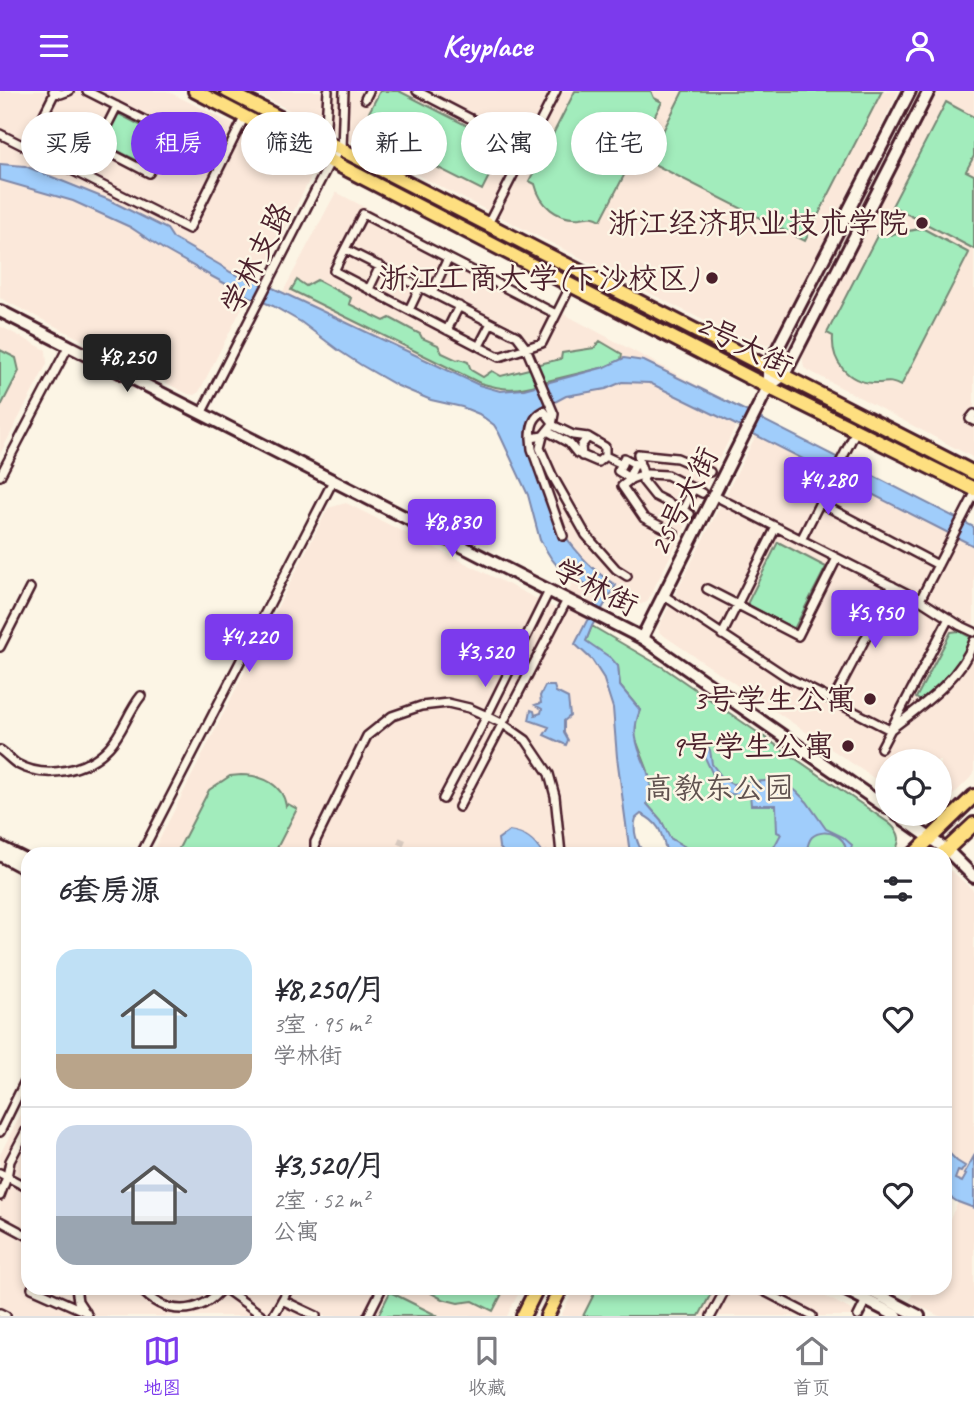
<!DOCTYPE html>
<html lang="zh">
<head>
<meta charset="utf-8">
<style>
	body { margin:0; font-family:Caveat,"LXGW WenKai TC",sans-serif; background:#f7f7f7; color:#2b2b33; height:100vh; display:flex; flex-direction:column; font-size:26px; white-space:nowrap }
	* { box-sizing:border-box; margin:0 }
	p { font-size:23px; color:#7c7c81 }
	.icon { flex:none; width:38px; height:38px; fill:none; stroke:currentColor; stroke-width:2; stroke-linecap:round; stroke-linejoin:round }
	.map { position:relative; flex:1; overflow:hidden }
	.sheet { position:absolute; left:21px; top:756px; width:931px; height:448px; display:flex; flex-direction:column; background:#fff; border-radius:21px; box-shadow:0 4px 10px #0003 }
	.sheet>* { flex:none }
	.guide { position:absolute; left:21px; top:21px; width:933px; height:63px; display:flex; gap:14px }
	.fabs { position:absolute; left:875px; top:658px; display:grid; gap:14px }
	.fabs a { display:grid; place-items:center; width:77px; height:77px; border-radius:50%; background:#fff; box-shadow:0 4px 10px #0003; font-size:35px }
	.price { position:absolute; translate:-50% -60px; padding:0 16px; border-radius:7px; background:#7c3aed; color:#fff; font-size:23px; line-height:46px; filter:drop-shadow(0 2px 4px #0008) }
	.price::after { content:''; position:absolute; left:50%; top:42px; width:21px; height:16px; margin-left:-10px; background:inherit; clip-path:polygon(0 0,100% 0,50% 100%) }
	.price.active { background:#222; color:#fff }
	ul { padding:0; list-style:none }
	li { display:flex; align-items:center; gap:21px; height:175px; padding:0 35px }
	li+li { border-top:2px solid #e1e1e2 }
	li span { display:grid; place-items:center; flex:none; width:196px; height:140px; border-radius:21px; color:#555 }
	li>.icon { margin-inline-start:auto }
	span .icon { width:84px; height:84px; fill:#fffc; stroke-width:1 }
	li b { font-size:30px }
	h2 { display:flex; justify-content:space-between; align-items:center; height:84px; padding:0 35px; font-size:30px }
	.tag { padding:0 24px; border-radius:32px; background:#fff; box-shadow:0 4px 10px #0003; font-size:24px; line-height:63px }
	.tag.active { background:#7c3aed; color:#fff }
	header { display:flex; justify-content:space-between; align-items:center; height:91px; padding:0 35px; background:#7c3aed; color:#fff; font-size:32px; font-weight:700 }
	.dock { display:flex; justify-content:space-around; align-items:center; height:98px; border-top:2px solid #e1e1e2; background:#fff; font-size:19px; color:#7c7c81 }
	.dock a { display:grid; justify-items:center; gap:4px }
	.dock .active { color:#7c3aed }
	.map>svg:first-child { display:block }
</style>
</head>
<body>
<header><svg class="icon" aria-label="menu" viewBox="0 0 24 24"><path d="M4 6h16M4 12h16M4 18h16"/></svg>Keyplace<svg class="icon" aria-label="person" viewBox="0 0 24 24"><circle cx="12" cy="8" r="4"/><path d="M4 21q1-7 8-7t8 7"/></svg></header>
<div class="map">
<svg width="974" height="1225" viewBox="0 0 974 1225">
	<rect width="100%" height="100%" fill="#fcf5e5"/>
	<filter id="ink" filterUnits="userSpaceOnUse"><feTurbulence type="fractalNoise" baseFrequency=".0143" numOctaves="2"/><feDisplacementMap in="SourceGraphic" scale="14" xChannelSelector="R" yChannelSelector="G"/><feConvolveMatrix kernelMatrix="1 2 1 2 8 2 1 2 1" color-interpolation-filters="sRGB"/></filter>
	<g filter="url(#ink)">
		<path fill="#fbe8da" d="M0 0H167L307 70 312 84 258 190 241 186 230 181 220 174 186 155 173 146 167 138 137 122 77 95 25 75 0 73Z
			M252 0H899L773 251 760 258Z
			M937 0H974V367L804 277 802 264Z
			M0 89 73 110 115 129 130 136 211 185 248 205 199 301 194 304 188 303 0 207Z
			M336 101 744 319 647 511 638 514 625 511 574 484 517 340 277 212Z
			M0 235 46 259 47 273 0 363Z
			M756 344 974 455V683L940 717V670H887V696L660 542 658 537Z
			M346 412 561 520 574 487 588 493 601 502 580 541 575 552 592 569 603 586 613 617 617 666 630 763H152L328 417Z
			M952 780 974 800V1065L964 1082 966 1084 962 1091 955 1088 959 1080 964 1075 957 1070 945 1058V784L947 781Z
			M28 1008V1197H521L507 1225H0V1064Z
			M958 1111 974 1117V1225H939L909 1210 915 1197H945V1138Z
			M575 1197H809L863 1225H561Z"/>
		<path fill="#a2ecbc" stroke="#768674" stroke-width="2" d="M380 0H399L515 59 502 84 492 79 482 99 373 44 375 39 363 33Z
			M575 0H651L654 7 662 11 601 129C592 124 589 126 580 127 557 129 540 114 535 93L529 90Z
			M683 0H882L805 150 648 70Z
			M946 11 974 26V65L966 80 974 84V158L892 115Z
			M117 22 163 46 148 75 102 52Z
			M922 137 969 162 901 295C887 288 887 293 873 292 848 291 831 271 833 245L827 242 880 139 891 144C900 139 912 141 922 137Z
			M297 189 306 195 317 189 351 207 349 213 384 230 390 227 420 243 422 247 438 254 442 262 457 269 460 268 468 271 471 279 483 286 492 280 501 285 533 277 539 293C515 300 504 299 480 292L291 199Z
			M600 250 622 263 621 269 605 276 543 291 535 274 561 268 562 262 594 257Z
			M0 259 16 267 19 280 0 317Z
			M778 451 826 476 794 538 747 513Z
			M592 535 664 577 889 732C901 742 902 750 893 763H690L685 756 670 747 661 729 647 713 651 701 648 680 635 646 636 630 640 619 620 595 618 575 586 550Z
			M959 540 970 546C964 572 939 592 921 610L916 607 951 541Z
			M241 684C261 684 283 693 286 715L288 713 297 718 274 763H176L209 699 230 685Z
			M425 1197H505L493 1220 473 1210 458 1212 442 1208 429 1201Z
			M597 1197H714L699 1225H583Z
			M390 1201 438 1225H378Z"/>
		<path fill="#a0cdfb" stroke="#7e87a8" stroke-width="2" d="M0 73 25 75 109 109 167 138 173 147 220 174 230 181 241 186 258 190 479 294 500 300 524 298 605 276 624 267 644 270 740 317 974 436V455L732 332 650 292 622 291 606 298 566 305 536 321 528 334V346L563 442C577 462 595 482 616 494L592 535 586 550 611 567 618 575 620 595 640 619C637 627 634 638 636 647 640 674 657 681 647 713L661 729 670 747 685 756 690 763H667C662 744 661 732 641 723L636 727C632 739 637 753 644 763H630L617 666 613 617 603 586 592 569 575 553 601 502 559 477 551 467 540 449 528 404 499 342 494 334 479 323 462 316 431 309 398 295 361 274 338 259 301 231 273 215 248 205 211 185 163 158 130 136 73 110 0 89Z
			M545 595H554L556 601 568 607 570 625 564 630V642L568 649 566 654 544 644 549 636 529 629 531 619 534 620 535 624 541 622 542 618 535 614 541 612 540 605Z
			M705 651 710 659 712 673 724 689 732 693 774 689 786 693 796 700 807 711 826 738 843 746 852 754 850 763H845C850 746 825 735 812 746 808 750 807 757 806 763H786L774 756 781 743 777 741 776 714H751L750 703C744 703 733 705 728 702 716 697 706 666 699 654Z
			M509 740C525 742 534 749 542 762L545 761 544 763H505L499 756 498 748Z
			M945 1058 957 1070 965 1075 961 1081 958 1080 955 1088 962 1091 966 1084 964 1083 974 1065V1117L958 1111 945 1103Z"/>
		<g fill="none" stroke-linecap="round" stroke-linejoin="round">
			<path stroke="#d8cac0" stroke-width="7" stroke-dasharray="7 3.5" stroke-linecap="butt" d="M400 754 403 747"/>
			<g stroke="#4a1f2b" stroke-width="12">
				<path id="street" d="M53 0 61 3 69 0
					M87 0 223 69
					M328 0 325 50 331 69
					M417 0 527 57
					M365 8 369 0
					M0 43 189 138 245 25
					M97 55 149 82 170 42
					M27 57 55 1
					M82 84 117 15
					M488 133 556 0
					M345 158 363 123 556 223
					M571 194 542 252 499 266 334 180 345 158 517 245 526 257 554 323 552 334 543 345 540 357 552 384 586 444 616 478 627 485
					M369 198 380 175
					M432 202 448 167
					M409 219 420 196
					M447 239 459 215
					M479 255 491 232
					M201 323 331 69 342 58 344 0
					M974 323 970 328 974 330
					M552 334 573 344 588 346
					M547 340 569 352 577 362 598 371 605 365 622 373 618 380 631 388 639 385 644 386 643 390 655 405 690 423
					M543 345 531 347C531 335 533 326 544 320L552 330
					M531 347 532 358 563 445
					M582 365 581 355 588 346 605 356V365
					M622 373 624 367 635 373 629 386
					M635 373 640 374 638 363 677 367 710 381
					M640 374 641 375 644 386 647 383 667 384 702 402
					M0 385 68 256
					M631 388 622 395 644 427 674 442
					M713 404 920 509 959 534 974 541
					M820 412 938 474
					M683 419 694 397
					M801 449 856 340
					M707 498 798 545 837 467
					M663 504 787 586 890 639C921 615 961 588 974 550
					M920 509 974 404
					M722 544 776 436
					M0 556 30 497
					M833 609 893 495
					M881 657 949 527
					M0 659C6 663 11 669 17 673 46 689 87 680 109 656 123 641 128 621 141 605
					M443 708 487 625 549 500
					M459 716 567 509
					M141 763 333 390
					M315 763V751L367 645 392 625 421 615 448 612 469 617 487 625 503 633 526 649 549 683 555 705 561 763
					M0 1041 28 984
					M0 1082 28 1097
					M0 1105 7 1086 10 1070 28 1036
					M0 1130 28 1145
					M32 1197 86 1221
					M76 1197 78 1210 88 1225
					M140 1197C164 1225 200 1225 222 1197
					M224 1197 263 1225
					M758 1197 812 1225
					M282 1209 316 1225
					M0 1222 6 1225
					M273 1225 289 1197
					M368 1225 382 1197
					M711 1225 726 1197
					M858 1225 866 1209"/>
			</g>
			<g stroke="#4a1f2b" stroke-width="16">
				<path id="secondary" d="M0 220 642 547 887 717
					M768 296 784 284 929 0
					M642 547 768 296V276L910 0
					M896 723 947 759 974 786
					M0 756 28 770
					M0 764 28 779
					M842 1197 897 1225
					M865 1197 919 1225"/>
			</g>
			<g stroke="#4a1f2b" stroke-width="18">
				<path id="primary" d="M195 0 768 296 974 398
					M227 0 974 382
					M914 763 974 705
					M942 763 974 733
					M523 1225 537 1197
					M547 1225 561 1197"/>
			</g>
			<use href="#street" stroke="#fcf5e5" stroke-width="7"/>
			<use href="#secondary" stroke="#fcf5e5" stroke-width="10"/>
			<use href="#primary" stroke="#fedf80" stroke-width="12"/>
		</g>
	</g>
	<g fill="#4a1f2b" stroke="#fcf5e5" stroke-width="2.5">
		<circle cx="922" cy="132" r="7"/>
		<circle cx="712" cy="187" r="7"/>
		<circle cx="870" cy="608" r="7"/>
		<circle cx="848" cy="655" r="7"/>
	</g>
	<g text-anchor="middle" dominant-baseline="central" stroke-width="5" stroke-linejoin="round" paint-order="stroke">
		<g font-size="30" fill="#4a1f2b" stroke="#fcf5e5" text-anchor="end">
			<text x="908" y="132">浙江经济职业技术学院</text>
			<text x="698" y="187">浙江工商大学(下沙校区)</text>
			<text x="856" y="608">3号学生公寓</text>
			<text x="834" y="655">9号学生公寓</text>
		</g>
		<g font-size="30" fill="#4a1f2b" stroke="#fcf5e5">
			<text transform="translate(256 167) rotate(-63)">学林支路</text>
			<text transform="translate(745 254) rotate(27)">2号大街</text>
			<text transform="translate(683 410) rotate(-63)">25号大街</text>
			<text transform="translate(596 496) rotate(27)">学林街</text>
		</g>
		<g font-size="30" fill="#60524f" stroke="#fcf5e5">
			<text x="719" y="697">高教东公园</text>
		</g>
	</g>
</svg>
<div class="fabs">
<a><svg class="icon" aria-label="locate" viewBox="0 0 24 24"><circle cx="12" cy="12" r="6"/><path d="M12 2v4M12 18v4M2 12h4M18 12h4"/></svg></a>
</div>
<b class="price active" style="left:127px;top:303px">¥8,250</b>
<b class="price" style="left:828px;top:426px">¥4,280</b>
<b class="price" style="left:452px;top:468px">¥8,830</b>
<b class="price" style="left:875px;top:559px">¥5,950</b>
<b class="price" style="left:249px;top:583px">¥4,220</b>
<b class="price" style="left:485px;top:598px">¥3,520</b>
<div class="guide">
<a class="tag">买房</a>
<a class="tag active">租房</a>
<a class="tag">筛选</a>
<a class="tag">新上</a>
<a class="tag">公寓</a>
<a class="tag">住宅</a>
</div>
<section class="sheet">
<h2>6套房源<svg class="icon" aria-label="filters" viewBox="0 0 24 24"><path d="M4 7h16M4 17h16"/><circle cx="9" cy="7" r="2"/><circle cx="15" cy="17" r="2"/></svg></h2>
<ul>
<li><span style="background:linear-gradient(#bfe0f5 75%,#b9a48a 0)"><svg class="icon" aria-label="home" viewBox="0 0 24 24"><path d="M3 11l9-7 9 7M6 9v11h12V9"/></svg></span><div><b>¥8,250/月</b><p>3室 · 95 m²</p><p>学林街</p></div><svg class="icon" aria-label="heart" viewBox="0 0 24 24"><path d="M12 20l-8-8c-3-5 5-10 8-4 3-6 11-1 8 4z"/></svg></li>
<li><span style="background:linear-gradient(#c9d6e8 65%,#9aa5b1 0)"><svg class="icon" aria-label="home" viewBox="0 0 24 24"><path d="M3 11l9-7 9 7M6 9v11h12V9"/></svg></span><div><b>¥3,520/月</b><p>2室 · 52 m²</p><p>公寓</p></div><svg class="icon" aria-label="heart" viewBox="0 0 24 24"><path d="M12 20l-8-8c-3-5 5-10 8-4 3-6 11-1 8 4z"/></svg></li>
</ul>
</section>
</div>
<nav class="dock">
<a class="active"><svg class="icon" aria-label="map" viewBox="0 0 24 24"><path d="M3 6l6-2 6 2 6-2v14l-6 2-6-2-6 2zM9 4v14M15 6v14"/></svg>地图</a>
<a><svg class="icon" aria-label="saved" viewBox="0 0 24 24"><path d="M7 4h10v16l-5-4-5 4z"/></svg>收藏</a>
<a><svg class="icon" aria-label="home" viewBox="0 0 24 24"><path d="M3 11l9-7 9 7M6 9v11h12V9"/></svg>首页</a>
</nav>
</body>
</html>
